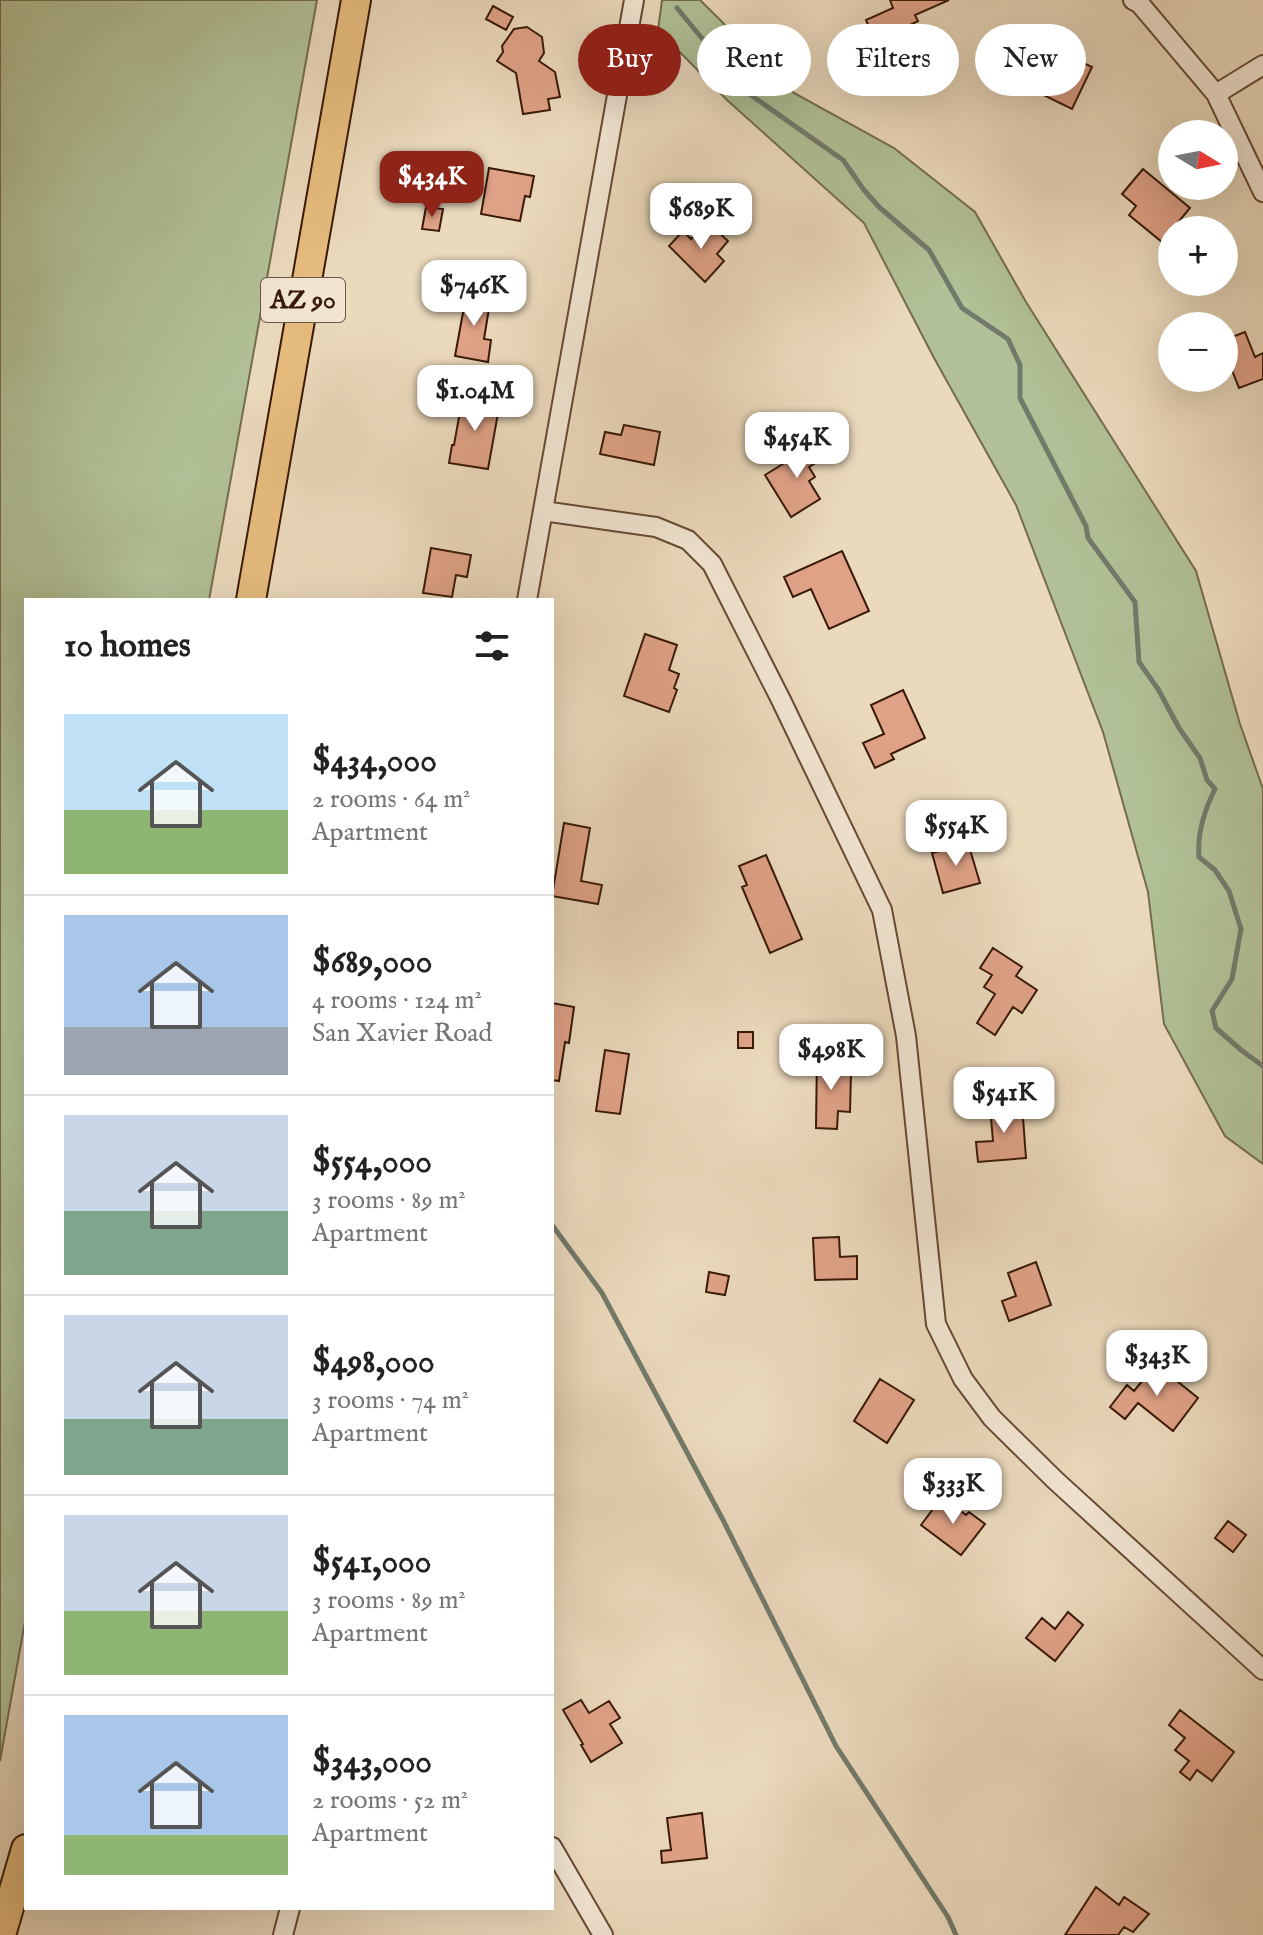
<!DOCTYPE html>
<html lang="en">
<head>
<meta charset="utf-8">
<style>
	body { margin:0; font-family:"IM FELL English",serif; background:#f2f2f2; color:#222; height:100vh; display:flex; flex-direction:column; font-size:30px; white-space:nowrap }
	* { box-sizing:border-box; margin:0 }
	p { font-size:26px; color:#767676 }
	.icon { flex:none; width:44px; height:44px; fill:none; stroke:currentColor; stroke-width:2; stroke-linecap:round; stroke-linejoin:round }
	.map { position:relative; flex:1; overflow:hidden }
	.side { position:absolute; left:24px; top:598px; width:530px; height:1312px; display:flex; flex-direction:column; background:#fff; border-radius:0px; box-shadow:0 8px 32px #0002 }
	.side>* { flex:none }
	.top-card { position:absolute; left:578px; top:24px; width:564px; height:72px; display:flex; gap:16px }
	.needle { width:52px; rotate:100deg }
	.controls { position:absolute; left:1158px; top:120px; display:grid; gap:16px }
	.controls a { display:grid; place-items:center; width:80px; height:80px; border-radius:50%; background:#fff; box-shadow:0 8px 32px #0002; font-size:40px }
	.price { position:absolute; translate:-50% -68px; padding:0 18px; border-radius:16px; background:#fff; color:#222; font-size:26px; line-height:52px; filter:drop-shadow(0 2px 4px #0008) }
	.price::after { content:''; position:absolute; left:50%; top:48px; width:24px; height:18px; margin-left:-12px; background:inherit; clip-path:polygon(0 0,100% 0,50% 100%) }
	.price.current { background:#8f2418; color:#fff }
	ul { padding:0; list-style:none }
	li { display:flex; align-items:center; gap:24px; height:200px; padding:0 40px }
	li+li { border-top:2px solid #e0e0e0 }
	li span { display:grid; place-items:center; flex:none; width:224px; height:160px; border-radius:0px; color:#555 }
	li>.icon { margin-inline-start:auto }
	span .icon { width:96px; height:96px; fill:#fffc; stroke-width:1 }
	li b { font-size:34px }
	h2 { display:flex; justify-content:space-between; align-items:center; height:96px; padding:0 40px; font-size:34px }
	.chip { padding:0 28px; border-radius:36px; background:#fff; box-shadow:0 8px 32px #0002; font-size:28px; line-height:72px }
	.chip.current { background:#8f2418; color:#fff }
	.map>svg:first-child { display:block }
</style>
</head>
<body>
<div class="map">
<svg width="1263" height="1935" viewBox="0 0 1263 1935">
	<rect width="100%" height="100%" fill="#ebd9bc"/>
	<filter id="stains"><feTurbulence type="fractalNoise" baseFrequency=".0025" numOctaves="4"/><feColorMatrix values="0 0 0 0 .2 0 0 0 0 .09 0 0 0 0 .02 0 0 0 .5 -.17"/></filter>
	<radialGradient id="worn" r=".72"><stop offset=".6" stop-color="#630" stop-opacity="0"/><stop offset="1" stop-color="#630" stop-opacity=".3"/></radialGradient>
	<path fill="#b1c096" stroke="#756c4e" stroke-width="2" d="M0 0H317L209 600H26V1616L0 1761Z
		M662 0H700L794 93 894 148 975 212 1026 302 1196 571 1240 724 1263 789V1164L1225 1136 1164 1024 1148 892 1103 732 1016 505 934 358 864 223 727 100 658 30Z"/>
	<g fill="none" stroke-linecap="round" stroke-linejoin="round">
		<path stroke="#727a6b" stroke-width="5" d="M677 8 705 42 739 59 748 93 843 160 864 190 879 207 929 250 962 308 1008 339 1020 365V398L1086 526 1088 538 1135 602 1139 662 1158 689 1179 728 1200 758 1207 780 1215 789C1204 811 1197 833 1199 857L1215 870 1229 891 1241 929 1232 979 1212 1011 1216 1028 1241 1050 1263 1066
			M552 1225 602 1293 723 1520 836 1746 948 1917 956 1935"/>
	</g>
	<path fill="#e0a287" stroke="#391907" stroke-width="2" d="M890 0H949L915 15 918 21 910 25 916 38 881 54 866 20 893 8Z
		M493 6 513 17 506 30 486 19Z
		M527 27 542 37 544 53 539 61 555 72 560 97 548 99 550 110 523 114 516 73 497 61 503 52 502 46 514 29Z
		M1045 45 1092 67 1072 109 1025 86Z
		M489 168 534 176 530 197 525 196 520 221 481 214Z
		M1143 169 1190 208 1162 242 1129 215 1136 206 1122 194Z
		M426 207 443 209 439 231 422 229Z
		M708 222 728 241 717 254 724 261 705 282 669 246 683 231 691 239Z
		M467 291 491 296 484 339 491 340 488 362 455 356Z
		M1245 332 1255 357 1263 353V379L1239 388 1224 350V340Z
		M463 395 500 402 488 469 449 463 452 445H454Z
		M624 425 660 432 654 465 600 454 605 432 621 435Z
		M820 441 829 455 809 467 815 477 809 481 820 499 791 517 765 475Z
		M431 548 471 555 467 577 456 575 452 597 423 593Z
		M842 551 869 611 829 629 811 589 793 597 784 577Z
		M645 634 677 645 669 670 679 674 674 688 677 690 669 712 624 696Z
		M903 690 925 738 891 754 894 759 875 768 863 743 884 734 871 705Z
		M564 823 590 828 581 881 602 885 598 904 552 896Z
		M968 843 980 883 943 893 932 853Z
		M766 855 802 939 770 953 742 887 747 885 739 866Z
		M993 948 1022 967 1016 976 1037 990 1022 1013 1013 1007 995 1035 977 1023 995 994 984 987 992 975 980 968Z
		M552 1003 574 1007 569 1043 565 1042 559 1081 552 1080Z
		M738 1032H753V1048H738Z
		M605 1050 629 1054 620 1114 596 1111Z
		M817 1055 838 1056 837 1073H851L850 1112 838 1111 837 1129 816 1128Z
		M1022 1104 1026 1158 978 1162 976 1142 993 1141 990 1107Z
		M839 1237 840 1257 857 1256V1279L815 1280 813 1238Z
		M1036 1262 1051 1305 1009 1321 1002 1301 1016 1296 1008 1273Z
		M709 1272 729 1276 725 1295 706 1292Z
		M1156 1364 1198 1398 1173 1431 1138 1403 1125 1419 1110 1407 1127 1385 1134 1391Z
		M880 1379 914 1400 887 1443 854 1421Z
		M942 1497 966 1515 969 1512 985 1524 961 1555 921 1525Z
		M1228 1521 1246 1535 1233 1552 1215 1538Z
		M1068 1612 1083 1625 1055 1661 1026 1638 1042 1618 1055 1629Z
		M581 1700 589 1713 609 1701 620 1718 610 1724 622 1743 591 1762 581 1745 583 1744 563 1710Z
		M1180 1710 1234 1752 1212 1781 1197 1770 1190 1780 1180 1772 1189 1761 1175 1750 1185 1738 1169 1725Z
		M702 1813 707 1858 662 1863 661 1851 671 1850 667 1818Z
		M1096 1887 1119 1905 1124 1897 1149 1914 1133 1932 1124 1927 1118 1935H1065Z"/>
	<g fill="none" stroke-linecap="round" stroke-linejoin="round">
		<g stroke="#664934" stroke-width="22">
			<path id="minor" d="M1133 0 1140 4 1216 94 1263 192
				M1216 94 1263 65
				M543 511 656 527 688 540 712 564 781 700 882 910 906 1036 936 1324 963 1379 992 1418 1055 1480 1263 1670
				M527 600 634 0
				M552 1847 603 1935
				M283 1935 290 1908"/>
		</g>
		<g stroke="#391907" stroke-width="32">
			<path id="trunk" d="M251 600 356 0
				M1 1935 26 1849"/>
		</g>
		<use href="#minor" stroke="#f2e6d3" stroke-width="18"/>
		<use href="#trunk" stroke="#e6bc7e" stroke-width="28"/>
	</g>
	<g text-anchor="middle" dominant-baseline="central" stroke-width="6" stroke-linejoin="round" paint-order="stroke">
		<rect fill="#f2e6d3" stroke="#705644" stroke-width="2" x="261" y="278" width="84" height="44" rx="6"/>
		<g font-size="26" font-weight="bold" fill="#391907">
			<text x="303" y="300">AZ 90</text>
		</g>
	</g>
	<rect width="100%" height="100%" filter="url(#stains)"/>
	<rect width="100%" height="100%" fill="url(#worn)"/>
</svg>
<div class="controls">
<a><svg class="needle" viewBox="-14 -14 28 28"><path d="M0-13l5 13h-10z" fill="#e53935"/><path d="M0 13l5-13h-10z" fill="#767676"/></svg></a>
<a>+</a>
<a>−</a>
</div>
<b class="price current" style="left:432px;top:219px">$434K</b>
<b class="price" style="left:701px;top:251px">$689K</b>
<b class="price" style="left:474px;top:328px">$746K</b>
<b class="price" style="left:475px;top:433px">$1.04M</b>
<b class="price" style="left:797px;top:480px">$454K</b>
<b class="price" style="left:956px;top:868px">$554K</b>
<b class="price" style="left:831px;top:1092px">$498K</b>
<b class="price" style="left:1004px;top:1135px">$541K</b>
<b class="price" style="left:1157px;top:1398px">$343K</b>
<b class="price" style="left:953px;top:1526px">$333K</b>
<div class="top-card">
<a class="chip current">Buy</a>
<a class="chip">Rent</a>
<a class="chip">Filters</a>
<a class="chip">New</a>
</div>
<section class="side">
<h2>10 homes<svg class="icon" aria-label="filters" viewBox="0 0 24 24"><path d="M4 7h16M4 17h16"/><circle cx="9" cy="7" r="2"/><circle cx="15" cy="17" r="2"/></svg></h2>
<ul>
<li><span style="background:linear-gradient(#bfe0f5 60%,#8fb573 0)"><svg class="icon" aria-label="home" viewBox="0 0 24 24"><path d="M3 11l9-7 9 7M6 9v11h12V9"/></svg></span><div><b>$434,000</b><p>2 rooms · 64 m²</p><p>Apartment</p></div></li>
<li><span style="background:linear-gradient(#a9c7e8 70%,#9aa5b1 0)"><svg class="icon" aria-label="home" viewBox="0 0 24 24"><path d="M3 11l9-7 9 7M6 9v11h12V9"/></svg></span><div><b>$689,000</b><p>4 rooms · 124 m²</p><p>San Xavier Road</p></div></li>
<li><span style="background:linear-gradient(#c9d6e8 60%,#7fa58c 0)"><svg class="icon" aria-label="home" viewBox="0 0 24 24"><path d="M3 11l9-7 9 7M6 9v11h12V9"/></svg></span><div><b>$554,000</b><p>3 rooms · 89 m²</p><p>Apartment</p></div></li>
<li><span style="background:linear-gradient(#c9d6e8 65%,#7fa58c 0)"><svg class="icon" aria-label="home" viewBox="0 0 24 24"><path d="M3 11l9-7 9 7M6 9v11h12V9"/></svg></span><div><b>$498,000</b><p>3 rooms · 74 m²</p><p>Apartment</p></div></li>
<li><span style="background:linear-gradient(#c9d6e8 60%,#8fb573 0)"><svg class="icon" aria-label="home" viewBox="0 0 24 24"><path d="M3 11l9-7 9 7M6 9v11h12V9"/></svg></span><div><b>$541,000</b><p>3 rooms · 89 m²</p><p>Apartment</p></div></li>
<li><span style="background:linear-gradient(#a9c7e8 75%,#8fb573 0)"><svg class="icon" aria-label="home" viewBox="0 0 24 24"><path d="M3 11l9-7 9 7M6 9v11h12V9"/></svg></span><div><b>$343,000</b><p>2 rooms · 52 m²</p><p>Apartment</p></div></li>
</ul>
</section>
</div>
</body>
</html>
